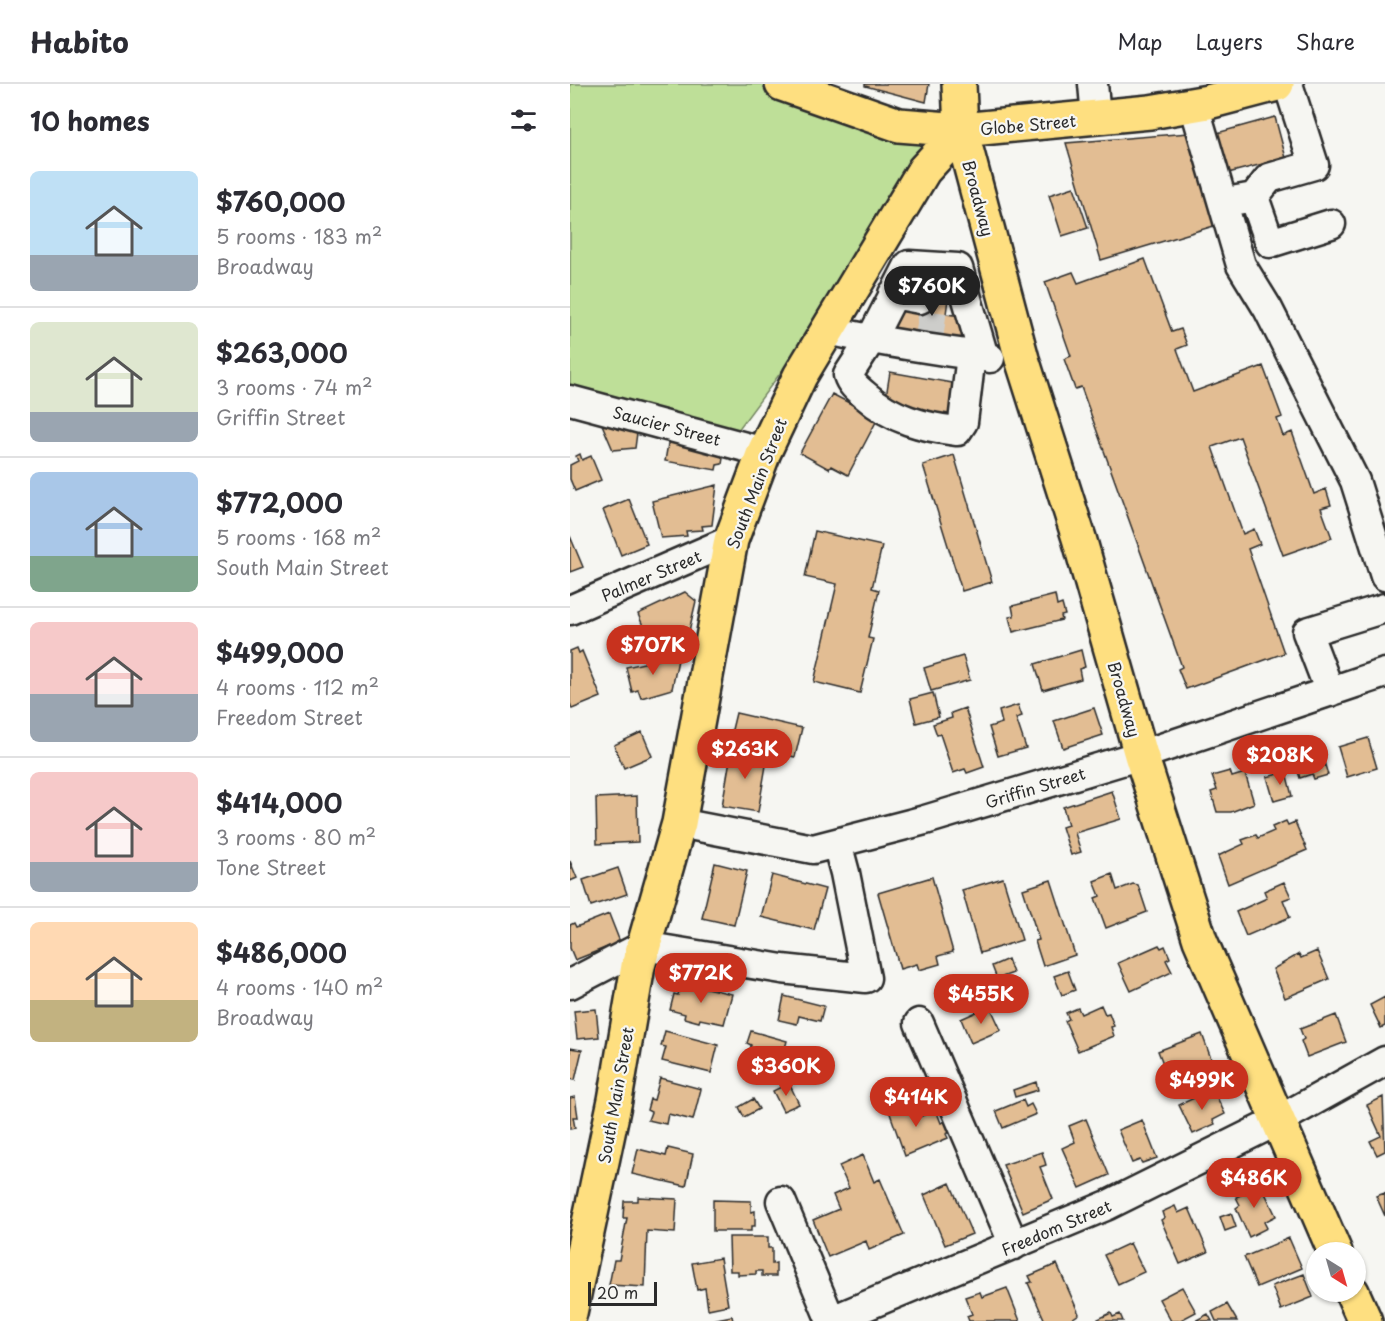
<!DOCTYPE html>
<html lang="en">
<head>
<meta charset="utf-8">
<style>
	body { margin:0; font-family:"Playpen Sans",sans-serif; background:#f2f2f3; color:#2b2b33; height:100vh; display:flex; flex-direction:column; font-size:22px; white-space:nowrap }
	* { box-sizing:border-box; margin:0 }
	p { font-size:20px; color:#7c7c81 }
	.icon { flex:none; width:33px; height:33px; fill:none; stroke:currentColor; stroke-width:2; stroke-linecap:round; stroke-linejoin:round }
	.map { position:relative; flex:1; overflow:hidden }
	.drawer { display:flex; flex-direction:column; background:#fff; width:570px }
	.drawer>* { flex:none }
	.needle { width:39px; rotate:143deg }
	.controls { position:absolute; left:736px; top:1158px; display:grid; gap:12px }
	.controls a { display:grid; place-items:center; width:60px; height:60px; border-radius:50%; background:#fff; box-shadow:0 2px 4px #0004; font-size:30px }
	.scale { position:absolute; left:18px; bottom:15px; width:69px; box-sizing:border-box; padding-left:6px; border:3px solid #2b2b2b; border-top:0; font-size:16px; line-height:21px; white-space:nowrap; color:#2b2b2b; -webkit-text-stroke:4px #f6f6f2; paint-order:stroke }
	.price { position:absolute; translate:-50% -51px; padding:0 14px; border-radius:21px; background:#c8321e; color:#fff; font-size:20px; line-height:39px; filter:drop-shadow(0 2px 3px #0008) }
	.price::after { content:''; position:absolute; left:50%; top:36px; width:18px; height:14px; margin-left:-9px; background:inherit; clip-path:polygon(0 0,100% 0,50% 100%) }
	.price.selected { background:#222; color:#fff }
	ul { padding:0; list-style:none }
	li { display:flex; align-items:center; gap:18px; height:150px; padding:0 30px }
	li+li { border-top:2px solid #e1e1e2 }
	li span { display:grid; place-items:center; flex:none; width:168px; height:120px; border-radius:9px; color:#555 }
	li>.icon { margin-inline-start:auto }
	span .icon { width:72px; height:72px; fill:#fffc; stroke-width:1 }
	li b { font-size:26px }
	h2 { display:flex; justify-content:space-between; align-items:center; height:72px; padding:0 30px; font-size:26px }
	header { display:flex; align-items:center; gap:36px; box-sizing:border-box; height:84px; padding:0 30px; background:#fff; border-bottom:2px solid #e1e1e2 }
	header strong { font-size:28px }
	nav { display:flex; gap:33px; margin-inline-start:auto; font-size:21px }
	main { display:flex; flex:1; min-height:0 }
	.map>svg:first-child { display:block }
</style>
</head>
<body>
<header>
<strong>Habito</strong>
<nav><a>Map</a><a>Layers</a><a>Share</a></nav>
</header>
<main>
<section class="drawer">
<h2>10 homes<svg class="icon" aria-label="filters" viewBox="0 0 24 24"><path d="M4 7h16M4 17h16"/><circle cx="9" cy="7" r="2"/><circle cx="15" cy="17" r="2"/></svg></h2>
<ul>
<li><span style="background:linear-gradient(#bfe0f5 70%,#9aa5b1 0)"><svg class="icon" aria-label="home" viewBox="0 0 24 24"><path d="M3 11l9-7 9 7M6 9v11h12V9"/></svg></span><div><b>$760,000</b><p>5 rooms · 183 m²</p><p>Broadway</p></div></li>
<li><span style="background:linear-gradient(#dfe7d0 75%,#9aa5b1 0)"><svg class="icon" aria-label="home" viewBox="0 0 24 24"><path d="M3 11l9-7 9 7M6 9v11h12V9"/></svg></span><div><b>$263,000</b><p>3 rooms · 74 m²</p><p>Griffin Street</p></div></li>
<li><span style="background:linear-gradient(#a9c7e8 70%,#7fa58c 0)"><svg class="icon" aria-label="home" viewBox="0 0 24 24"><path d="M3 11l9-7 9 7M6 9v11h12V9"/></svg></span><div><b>$772,000</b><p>5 rooms · 168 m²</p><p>South Main Street</p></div></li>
<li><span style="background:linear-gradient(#f6c9c9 60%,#9aa5b1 0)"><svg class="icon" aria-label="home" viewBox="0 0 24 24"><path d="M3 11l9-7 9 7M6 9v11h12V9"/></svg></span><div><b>$499,000</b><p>4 rooms · 112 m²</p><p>Freedom Street</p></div></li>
<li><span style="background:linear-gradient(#f6c9c9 75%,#9aa5b1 0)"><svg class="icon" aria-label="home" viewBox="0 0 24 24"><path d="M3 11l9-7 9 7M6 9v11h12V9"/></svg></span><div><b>$414,000</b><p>3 rooms · 80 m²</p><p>Tone Street</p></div></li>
<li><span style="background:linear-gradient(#ffd9b3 65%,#c2b280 0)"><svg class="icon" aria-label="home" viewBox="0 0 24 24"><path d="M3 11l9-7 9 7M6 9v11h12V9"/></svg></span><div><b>$486,000</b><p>4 rooms · 140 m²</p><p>Broadway</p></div></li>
</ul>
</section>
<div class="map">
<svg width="815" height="1237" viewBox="0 0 815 1237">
	<rect width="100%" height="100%" fill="#f6f6f2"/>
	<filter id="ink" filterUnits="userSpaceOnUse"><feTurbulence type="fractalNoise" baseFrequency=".0167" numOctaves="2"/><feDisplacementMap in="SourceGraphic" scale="12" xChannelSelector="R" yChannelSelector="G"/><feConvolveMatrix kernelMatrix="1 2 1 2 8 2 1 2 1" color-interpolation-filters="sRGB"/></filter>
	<g filter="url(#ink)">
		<path fill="#bedf98" stroke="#748562" stroke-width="1.5" d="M0 0H255L391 46 165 350 0 314Z"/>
		<path fill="#e2bd93" stroke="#2b2b2b" stroke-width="1.5" d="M295 0H359L356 18 295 2Z
			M705 33 716 74 658 89 647 49Z
			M619 49 647 141 531 176 496 59Z
			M504 103 518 144 492 152 479 111Z
			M575 175 602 248 611 245 617 261 607 265 623 308 693 282 712 333 707 335 713 352 722 348 744 410 756 405 761 421 751 424 762 454 713 471 670 353 642 363 673 450 684 445 690 460 678 465 714 569 616 605 608 585 612 583 511 303 505 305 494 275 501 272 475 198 503 188 508 199Z
			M353 196 380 200 376 230 401 233 398 260 320 249 323 224 348 227Z
			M320 288 388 300 381 340 315 319Z
			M262 310 308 334 278 391 261 382 259 385 230 369Z
			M28 331 68 341 65 364 43 366Z
			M100 348 149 370 153 374 152 380 147 381 146 386 95 377Z
			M10 370 12 376 21 372 31 396 5 407 0 395V381L8 377 6 372Z
			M384 371 422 498 392 507 353 381Z
			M147 401 142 441 132 442 133 446 116 447 117 452 91 454 82 417Z
			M59 415 77 460 51 471 33 426Z
			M245 447 312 462 302 504 309 506 298 554 303 555 290 609 244 598 267 500 235 493Z
			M0 452 13 483 0 488Z
			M115 508 126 517 115 564 85 570 68 530Z
			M485 511 487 522 492 520 495 531 491 532 492 536 443 548 439 533 444 532 442 522Z
			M7 564 9 569 12 567 31 613 2 625 0 619V567Z
			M511 566 515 583 509 585 511 595 473 606 465 580Z
			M109 571 102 605 71 614 68 606 62 608 56 583Z
			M393 572 400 596 361 607 354 584Z
			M363 609 369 633 346 639 340 615Z
			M448 621 452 632 446 634 456 664 428 672 419 643 432 639 429 627Z
			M395 624 414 683 397 689 395 685 383 689 370 650 367 651 363 640 382 634 381 629Z
			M524 624 533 651 493 664 484 637Z
			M166 629 232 644 225 673 159 658Z
			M72 648 82 672 54 684 44 661Z
			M798 654 807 684 777 693 768 663Z
			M749 661 758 691 744 695 742 690 730 694 722 669Z
			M162 664 198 670 188 728 152 722Z
			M660 687 662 693 675 689 684 719 661 728H647L641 708 647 706 642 692Z
			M716 688 722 712 704 717 697 693Z
			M542 707 551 735 505 749 511 768 501 771 492 743 498 741 493 723Z
			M67 712 68 758 27 760 26 714Z
			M716 737 718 741 725 738 737 766 658 800 648 772 674 760 672 756 686 751 688 754 704 747 702 743Z
			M0 777 7 794 0 797Z
			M145 779 177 787 164 841 132 834Z
			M48 784 57 810 21 822 13 796Z
			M542 790 547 806 563 800 568 801 577 828 536 844 525 814 530 812 524 797Z
			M202 791 255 805 244 846 191 833Z
			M362 793 383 868 368 872 370 880 349 886 347 880 330 885 308 809Z
			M433 794 452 856 410 869 392 806Z
			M481 796 505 871 473 882 465 857 469 856 453 805Z
			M714 798 721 813 713 816 720 833 676 852 666 828 697 814 694 807Z
			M39 830 50 858 5 876 0 864V841L4 839 6 843Z
			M589 861 591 864 595 862 600 874 596 876 602 888 561 907 548 879Z
			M747 867 759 895 715 914 703 885 729 870 731 874Z
			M438 875 443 889 427 895 422 882Z
			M498 887 505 906 492 911 484 892Z
			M111 898 162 910 154 940 130 935 129 938 114 934 115 930 100 926 104 910 108 911Z
			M214 912 254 922 250 937 229 932 227 940 209 936Z
			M815 913V942L811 944 800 921Z
			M531 921 535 930 539 929 544 942 541 943 544 952 508 967 495 937 499 935 496 929 508 924 511 930Z
			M420 922 431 946 401 959 391 935Z
			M26 925 29 953 7 955 4 927Z
			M766 931 776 958 737 973 731 957 734 955 730 945Z
			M95 947 148 961 141 989 92 977 96 963 91 962Z
			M181 947 217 957 208 989 179 982 181 961 177 959Z
			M632 950 643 980 600 997 588 967Z
			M0 964 12 966 5 996 0 995Z
			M90 994 131 1005 123 1036 98 1030 96 1040 78 1036 81 1028 77 1026 80 1015 84 1016Z
			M466 998 468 1006 445 1013 443 1006Z
			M219 999 229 1020 213 1027 203 1007Z
			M643 1005 655 1030 643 1036 645 1040 623 1050 609 1021Z
			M5 1013 8 1033H3L5 1044 0 1045V1014Z
			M335 1013 344 1035 366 1026 371 1039 376 1037 380 1048 376 1050 378 1054 335 1072 317 1021Z
			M813 1013 815 1067 807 1071 800 1057 811 1052 797 1021Z
			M183 1015 189 1025 174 1033 169 1023Z
			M453 1016 456 1023 461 1020 466 1030 433 1044 426 1027Z
			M516 1035 539 1091 510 1104 492 1064 505 1058 499 1042Z
			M572 1036 587 1074 572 1079 570 1076 562 1079 548 1046Z
			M98 1064 123 1070 116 1102 62 1090 68 1065 96 1072Z
			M472 1068 476 1081 470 1083 483 1115 453 1128 433 1081Z
			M293 1071 304 1098 310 1095 334 1151 299 1166 296 1157 258 1173 243 1136 269 1125 263 1111 279 1104 269 1082Z
			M683 1095 688 1107 693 1105 706 1132 694 1138 697 1144 679 1153 666 1124 670 1121 666 1113 675 1109 671 1100Z
			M380 1099 402 1150 375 1161 354 1111Z
			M815 1109V1132L806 1112Z
			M68 1113 107 1115 105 1149 77 1147 75 1203 39 1201 44 1176H49L57 1134H53L54 1117H68Z
			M143 1116 181 1117V1128L185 1127V1142H181V1147H143Z
			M605 1122 608 1129 619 1124 638 1168 610 1180 591 1136 594 1134 592 1128Z
			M661 1129 666 1143 655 1147 650 1133Z
			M159 1153H198V1164H202V1180L206 1179V1192H192V1187H186V1190L168 1191V1187H160Z
			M719 1154 732 1184 687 1203 674 1173Z
			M560 1159 574 1188 548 1200 534 1171Z
			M150 1174 158 1221 138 1225 135 1204 127 1206 122 1179Z
			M487 1180 509 1230 499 1237H475L458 1199 462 1198 459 1192Z
			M734 1190 743 1213 711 1226 702 1202Z
			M612 1203 626 1228 609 1237H601L589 1215Z
			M437 1204 450 1237H399L397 1232 402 1230 395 1213 410 1208 412 1213Z
			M657 1220 667 1237H646L642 1228Z
			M541 1229 543 1233 550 1230 553 1237H529L528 1235Z
			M638 1230 642 1237H625Z
			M162 1232 163 1237H137Z"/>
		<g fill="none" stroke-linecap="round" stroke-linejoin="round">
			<path stroke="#cdcdca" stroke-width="28" stroke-dasharray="28 14" stroke-linecap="butt" d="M359 255 364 217"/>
			<g stroke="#2b2b2b" stroke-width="33">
				<path id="minor" d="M523 0 526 33
					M624 21 671 181 698 225 785 397 815 492
					M684 113 699 94 744 81 718 0
					M667 116 684 113 700 159 761 140
					M323 210 350 215
					M258 246C311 259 366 265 420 274
					M401 271 393 338 387 347C353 343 322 335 296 312 289 306 281 301 278 291L300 257 339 181 388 184 414 273
					M0 316 194 368
					M0 526 161 456
					M760 608 737 548 815 524
					M109 739 243 765 355 736 571 671 815 589
					M0 900 73 862 212 885 296 894 275 789 267 759
					M349 939 444 1161
					M211 1117 261 1237
					M260 1237 538 1121 707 1037 815 977"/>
			</g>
			<g stroke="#2b2b2b" stroke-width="38">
				<path id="major" d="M212 0 329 41 391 46 580 28 638 18 707 0
					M389 0 391 46 452 275 509 454 571 671 630 856 765 1168
					M782 1208 795 1237
					M0 1229 45 1016 68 882 109 739 161 456 194 368 230 292 354 86 391 46"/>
			</g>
			<use href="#minor" stroke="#f6f6f2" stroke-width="28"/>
			<use href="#major" stroke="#fedf80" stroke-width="33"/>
		</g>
	</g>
	<g text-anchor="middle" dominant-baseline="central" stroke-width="4.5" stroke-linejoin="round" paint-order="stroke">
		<g font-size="16" fill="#2b2b2b" stroke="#f6f6f2">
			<text transform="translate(458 40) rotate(-5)">Globe Street</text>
			<text transform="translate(409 114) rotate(75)">Broadway</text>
			<text transform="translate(97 341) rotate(15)">Saucier Street</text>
			<text transform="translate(186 399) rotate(-69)">South Main Street</text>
			<text transform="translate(81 491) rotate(-23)">Palmer Street</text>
			<text transform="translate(555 615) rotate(74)">Broadway</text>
			<text transform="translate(465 703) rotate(-17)">Griffin Street</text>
			<text transform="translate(45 1011) rotate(-80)">South Main Street</text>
			<text transform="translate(486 1143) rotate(-23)">Freedom Street</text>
		</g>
	</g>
</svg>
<div class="controls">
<a><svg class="needle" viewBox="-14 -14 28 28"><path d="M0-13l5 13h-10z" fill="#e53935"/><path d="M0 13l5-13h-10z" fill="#7c7c81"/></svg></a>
</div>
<div class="scale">20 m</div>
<b class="price selected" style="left:362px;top:233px">$760K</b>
<b class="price" style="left:83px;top:592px">$707K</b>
<b class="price" style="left:175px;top:696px">$263K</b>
<b class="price" style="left:710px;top:702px">$208K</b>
<b class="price" style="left:131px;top:920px">$772K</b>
<b class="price" style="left:411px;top:941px">$455K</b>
<b class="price" style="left:216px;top:1013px">$360K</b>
<b class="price" style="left:632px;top:1027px">$499K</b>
<b class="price" style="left:346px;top:1044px">$414K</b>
<b class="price" style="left:684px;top:1125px">$486K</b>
</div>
</main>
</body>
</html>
